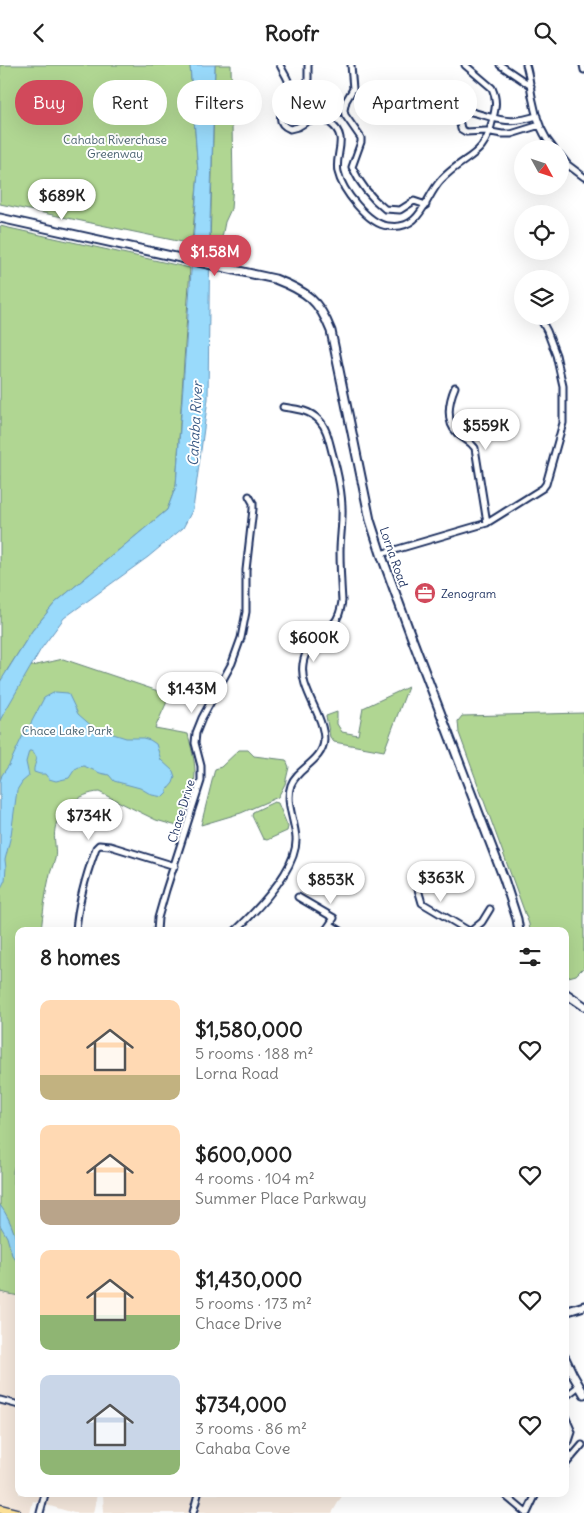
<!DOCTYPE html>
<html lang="en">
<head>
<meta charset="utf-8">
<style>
	body { margin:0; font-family:Delius,sans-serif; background:#f2f2f2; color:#222; height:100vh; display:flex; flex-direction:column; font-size:19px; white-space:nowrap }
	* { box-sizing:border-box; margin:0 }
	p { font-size:16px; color:#767676 }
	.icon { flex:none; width:28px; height:28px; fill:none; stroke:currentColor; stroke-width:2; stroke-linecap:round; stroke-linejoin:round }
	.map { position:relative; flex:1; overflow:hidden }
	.sheet { position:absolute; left:15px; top:862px; width:554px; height:570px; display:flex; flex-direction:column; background:#fff; border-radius:10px; box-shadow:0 5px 20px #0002 }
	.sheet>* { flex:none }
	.banner { position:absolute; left:15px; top:15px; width:555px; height:45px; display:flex; gap:10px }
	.needle { width:32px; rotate:130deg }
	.controls { position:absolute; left:514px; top:75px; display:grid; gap:10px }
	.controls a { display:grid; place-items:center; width:55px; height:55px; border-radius:50%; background:#fff; box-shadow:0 5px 20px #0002; font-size:25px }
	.price { position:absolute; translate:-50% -42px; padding:0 11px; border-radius:18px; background:#fff; color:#222; font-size:16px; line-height:32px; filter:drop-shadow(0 1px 2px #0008) }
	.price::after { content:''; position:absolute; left:50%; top:30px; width:15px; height:11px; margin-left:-8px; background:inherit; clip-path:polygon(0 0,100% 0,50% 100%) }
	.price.selected { background:#d1495b; color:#fff }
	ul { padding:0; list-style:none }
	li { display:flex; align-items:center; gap:15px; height:125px; padding:0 25px }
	li span { display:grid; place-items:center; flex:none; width:140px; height:100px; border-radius:10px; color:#555 }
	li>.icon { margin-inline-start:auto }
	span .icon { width:60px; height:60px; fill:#fffc; stroke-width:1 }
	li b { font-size:21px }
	h2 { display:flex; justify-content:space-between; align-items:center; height:60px; padding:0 25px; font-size:21px }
	.tag { padding:0 18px; border-radius:22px; background:#fff; box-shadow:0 5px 20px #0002; font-size:18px; line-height:45px }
	.tag.selected { background:#d1495b; color:#fff }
	header { display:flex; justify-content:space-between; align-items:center; height:65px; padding:0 25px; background:#fff; font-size:22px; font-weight:800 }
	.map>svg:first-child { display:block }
</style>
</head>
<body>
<header><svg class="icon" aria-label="back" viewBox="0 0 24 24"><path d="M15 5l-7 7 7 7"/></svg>Roofr<svg class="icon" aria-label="search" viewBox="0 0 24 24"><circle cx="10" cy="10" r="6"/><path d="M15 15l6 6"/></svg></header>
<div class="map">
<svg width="584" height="1448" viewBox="0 0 584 1448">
	<rect width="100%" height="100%" fill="#fff"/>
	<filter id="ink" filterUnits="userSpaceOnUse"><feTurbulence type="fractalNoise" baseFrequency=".02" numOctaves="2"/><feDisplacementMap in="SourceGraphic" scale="10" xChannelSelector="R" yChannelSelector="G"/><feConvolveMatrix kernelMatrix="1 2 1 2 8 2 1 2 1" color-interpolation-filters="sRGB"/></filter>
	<g filter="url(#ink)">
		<path fill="#f4e7dc" d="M0 1227 19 1231V1429H97L93 1448H74L33 1436 30 1448H0Z
			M103 1429H343L332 1448H104Z"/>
		<path fill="#b0d692" stroke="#668278" d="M0 0H190L198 107 192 179 0 139Z
			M215 0H231L233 119 231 144 225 157 220 183 210 180Z
			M0 161 190 203 176 421 167 445 55 538 32 566 6 607 63 594 170 630 155 663 188 669C191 682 195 695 195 708 195 727 184 745 177 761L156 755 99 727C80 728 58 744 55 764 53 774 57 785 55 794 53 801 50 807 49 813 45 830 43 848 41 866H19V1084L13 1106V1118L19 1117V1231L0 1227Z
			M408 622 384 686 334 677 330 672 326 651 337 647V659L342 667 358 670 363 643Z
			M584 648V902L576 910 565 913V866H530L529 859 459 668 458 656 462 651Z
			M239 685H248L254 691 286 695 289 702 285 719 278 732 241 748 201 760 215 704 221 702Z
			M274 737 278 738 288 762 287 766 267 775 263 774 252 751 253 747Z"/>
		<path fill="#99dafb" stroke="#6796bc" d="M190 0H215L210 156 208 334 193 444 183 463 148 492 64 553 41 584 0 655V617L32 566 55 538 167 445 176 421 198 107Z
			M55 627 68 628 78 649 94 663 126 673H143L150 675 156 679 161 695 173 706 175 712 173 718 167 725V728L163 732 152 730 140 723 114 716 109 710 100 708 84 701 79 702 75 704 69 713 56 716 49 714 45 709H40L34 707C33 697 42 694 31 686H29L26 697 29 711 22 717 17 725 11 770 5 795 6 803 5 815 0 825V716L2 710 9 700 24 668 30 660 44 633Z
			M0 1140C12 1156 19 1178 19 1199L12 1190 7 1172 0 1160Z"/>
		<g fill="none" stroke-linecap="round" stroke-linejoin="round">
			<g stroke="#1b2f5e" stroke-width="9">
				<path id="street" d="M280 0C283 7 289 14 290 22 291 37 268 55 290 64L298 62 308 56 300 39 308 14V0
					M351 0 353 24 346 36 344 45 345 50 361 73V77L352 102C359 117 371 133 385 144L400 145 414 136 426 140
					M500 0 531 21
					M526 0C530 12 530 24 533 36 536 53 543 71 554 84
					M583 0 584 5
					M461 51 466 46C474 47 482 50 490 52 509 58 519 56 537 51
					M308 56C315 53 323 54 330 58 350 72 334 89 338 107 342 125 368 159 388 161 422 166 424 133 441 115 465 89 485 94 493 53 496 42 497 34 492 23L465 0
					M460 59 461 64 466 67 486 66 502 69H511L540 60
					M560 90 568 100 584 112
					M455 322C449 336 445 356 457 368 463 374 469 375 475 383L487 458
					M381 489 487 458 543 423 546 419 563 358V321L556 290 547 266 539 251
					M421 803 415 814 422 838 469 866
					M298 832 334 853 330 859
					M76 866C78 837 86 810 96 783L99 780 110 781 175 801
					M157 866 158 853 166 825 201 716V701L195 678 196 668 202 653 232 598 241 573 246 547V505L253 444V438L249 431
					M235 866C256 846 298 804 296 773 295 756 285 737 291 720 297 703 323 696 324 675 324 649 299 624 303 599 306 577 323 574 334 558 339 552 341 544 342 536 341 520 340 503 340 486 340 475 342 463 342 451 343 429 338 408 332 387 329 376 327 363 319 355 309 345 297 344 283 342
					M325 866 330 859 341 866
					M471 866 482 857 490 844
					M565 1332 579 1321
					M0 1335 19 1340
					M565 1351 572 1367 569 1376 565 1381
					M565 1385 572 1392
					M565 1400 582 1380
					M505 1429 507 1432 526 1448
					M40 1448 45 1429
					M193 1448 198 1429
					M527 1448 536 1429"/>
			</g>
			<g stroke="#1b2f5e" stroke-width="11">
				<path id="secondary" d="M0 153 275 214C306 226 319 235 331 266L370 455 381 489 413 576 504 814 517 854 519 866
					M565 928 584 941
					M565 1247 584 1241
					M565 1293 573 1310 584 1329"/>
			</g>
			<g stroke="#1b2f5e" stroke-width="11">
				<path id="primary" d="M0 1444 16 1448"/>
			</g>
			<use href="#street" stroke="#fff" stroke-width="5"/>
			<use href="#secondary" stroke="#fff" stroke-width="7"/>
			<use href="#primary" stroke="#fbdf96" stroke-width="8"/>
		</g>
	</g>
	<defs>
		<g id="office-disc" transform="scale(1.125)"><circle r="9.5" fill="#d1495b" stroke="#fff"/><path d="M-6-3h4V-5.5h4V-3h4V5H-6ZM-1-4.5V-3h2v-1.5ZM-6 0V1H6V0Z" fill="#fff"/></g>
	</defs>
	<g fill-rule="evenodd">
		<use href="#office-disc" x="425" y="528"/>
	</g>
	<g text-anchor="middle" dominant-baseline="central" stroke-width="4" stroke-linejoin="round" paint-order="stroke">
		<g font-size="12" fill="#48616e" stroke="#fff">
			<text x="115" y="74">Cahaba Riverchase<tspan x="115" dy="14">Greenway</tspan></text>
			<text x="67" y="665">Chace Lake Park</text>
		</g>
		<g font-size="12" fill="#1b2f5e" stroke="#fff">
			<text transform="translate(394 492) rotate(71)">Lorna Road</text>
			<text transform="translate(181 746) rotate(-73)">Chace Drive</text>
		</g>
		<g font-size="12" fill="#1b2f5e" stroke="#fff" text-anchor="start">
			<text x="441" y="528">Zenogram</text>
		</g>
		<g font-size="14" font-style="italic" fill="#3a5a85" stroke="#fff">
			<text transform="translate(195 359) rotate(-87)">Cahaba River</text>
		</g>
	</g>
</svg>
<div class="controls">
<a><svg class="needle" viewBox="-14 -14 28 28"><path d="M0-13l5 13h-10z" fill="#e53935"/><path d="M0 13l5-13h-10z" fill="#767676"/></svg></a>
<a><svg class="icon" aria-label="locate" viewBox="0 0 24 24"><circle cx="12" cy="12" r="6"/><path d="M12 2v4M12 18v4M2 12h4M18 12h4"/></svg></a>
<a><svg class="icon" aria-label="layers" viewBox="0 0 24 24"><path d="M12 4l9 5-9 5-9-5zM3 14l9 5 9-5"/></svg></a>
</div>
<b class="price" style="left:62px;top:156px">$689K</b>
<b class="price selected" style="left:215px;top:212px">$1.58M</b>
<b class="price" style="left:486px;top:386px">$559K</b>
<b class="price" style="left:314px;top:598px">$600K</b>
<b class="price" style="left:192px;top:649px">$1.43M</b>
<b class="price" style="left:89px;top:776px">$734K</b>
<b class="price" style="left:441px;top:838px">$363K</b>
<b class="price" style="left:331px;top:840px">$853K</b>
<div class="banner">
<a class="tag selected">Buy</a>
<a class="tag">Rent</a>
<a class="tag">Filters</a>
<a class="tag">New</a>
<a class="tag">Apartment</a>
</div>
<section class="sheet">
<h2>8 homes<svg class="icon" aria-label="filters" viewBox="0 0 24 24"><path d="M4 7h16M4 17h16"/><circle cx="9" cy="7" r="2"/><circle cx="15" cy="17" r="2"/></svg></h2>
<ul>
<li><span style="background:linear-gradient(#ffd9b3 75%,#c2b280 0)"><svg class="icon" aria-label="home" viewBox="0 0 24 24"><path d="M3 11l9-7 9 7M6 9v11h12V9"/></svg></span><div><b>$1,580,000</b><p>5 rooms · 188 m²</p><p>Lorna Road</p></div><svg class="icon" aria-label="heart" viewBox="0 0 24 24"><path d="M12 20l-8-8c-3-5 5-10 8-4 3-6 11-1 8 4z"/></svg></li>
<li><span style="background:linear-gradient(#ffd9b3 75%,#b9a48a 0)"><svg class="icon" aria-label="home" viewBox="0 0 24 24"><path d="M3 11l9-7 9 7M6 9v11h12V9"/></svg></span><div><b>$600,000</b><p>4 rooms · 104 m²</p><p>Summer Place Parkway</p></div><svg class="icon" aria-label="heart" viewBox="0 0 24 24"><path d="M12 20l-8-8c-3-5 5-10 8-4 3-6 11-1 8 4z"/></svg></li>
<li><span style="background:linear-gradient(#ffd9b3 65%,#8fb573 0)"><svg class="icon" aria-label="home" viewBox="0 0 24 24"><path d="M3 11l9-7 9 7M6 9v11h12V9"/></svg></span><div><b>$1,430,000</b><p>5 rooms · 173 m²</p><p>Chace Drive</p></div><svg class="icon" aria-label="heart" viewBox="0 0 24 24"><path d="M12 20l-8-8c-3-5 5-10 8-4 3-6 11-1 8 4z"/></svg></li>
<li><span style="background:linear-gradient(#c9d6e8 75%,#8fb573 0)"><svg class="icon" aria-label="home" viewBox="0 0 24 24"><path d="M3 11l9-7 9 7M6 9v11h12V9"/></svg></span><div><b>$734,000</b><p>3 rooms · 86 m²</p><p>Cahaba Cove</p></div><svg class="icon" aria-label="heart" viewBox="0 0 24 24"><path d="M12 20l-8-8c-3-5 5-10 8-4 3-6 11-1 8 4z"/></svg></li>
</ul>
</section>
</div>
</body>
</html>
